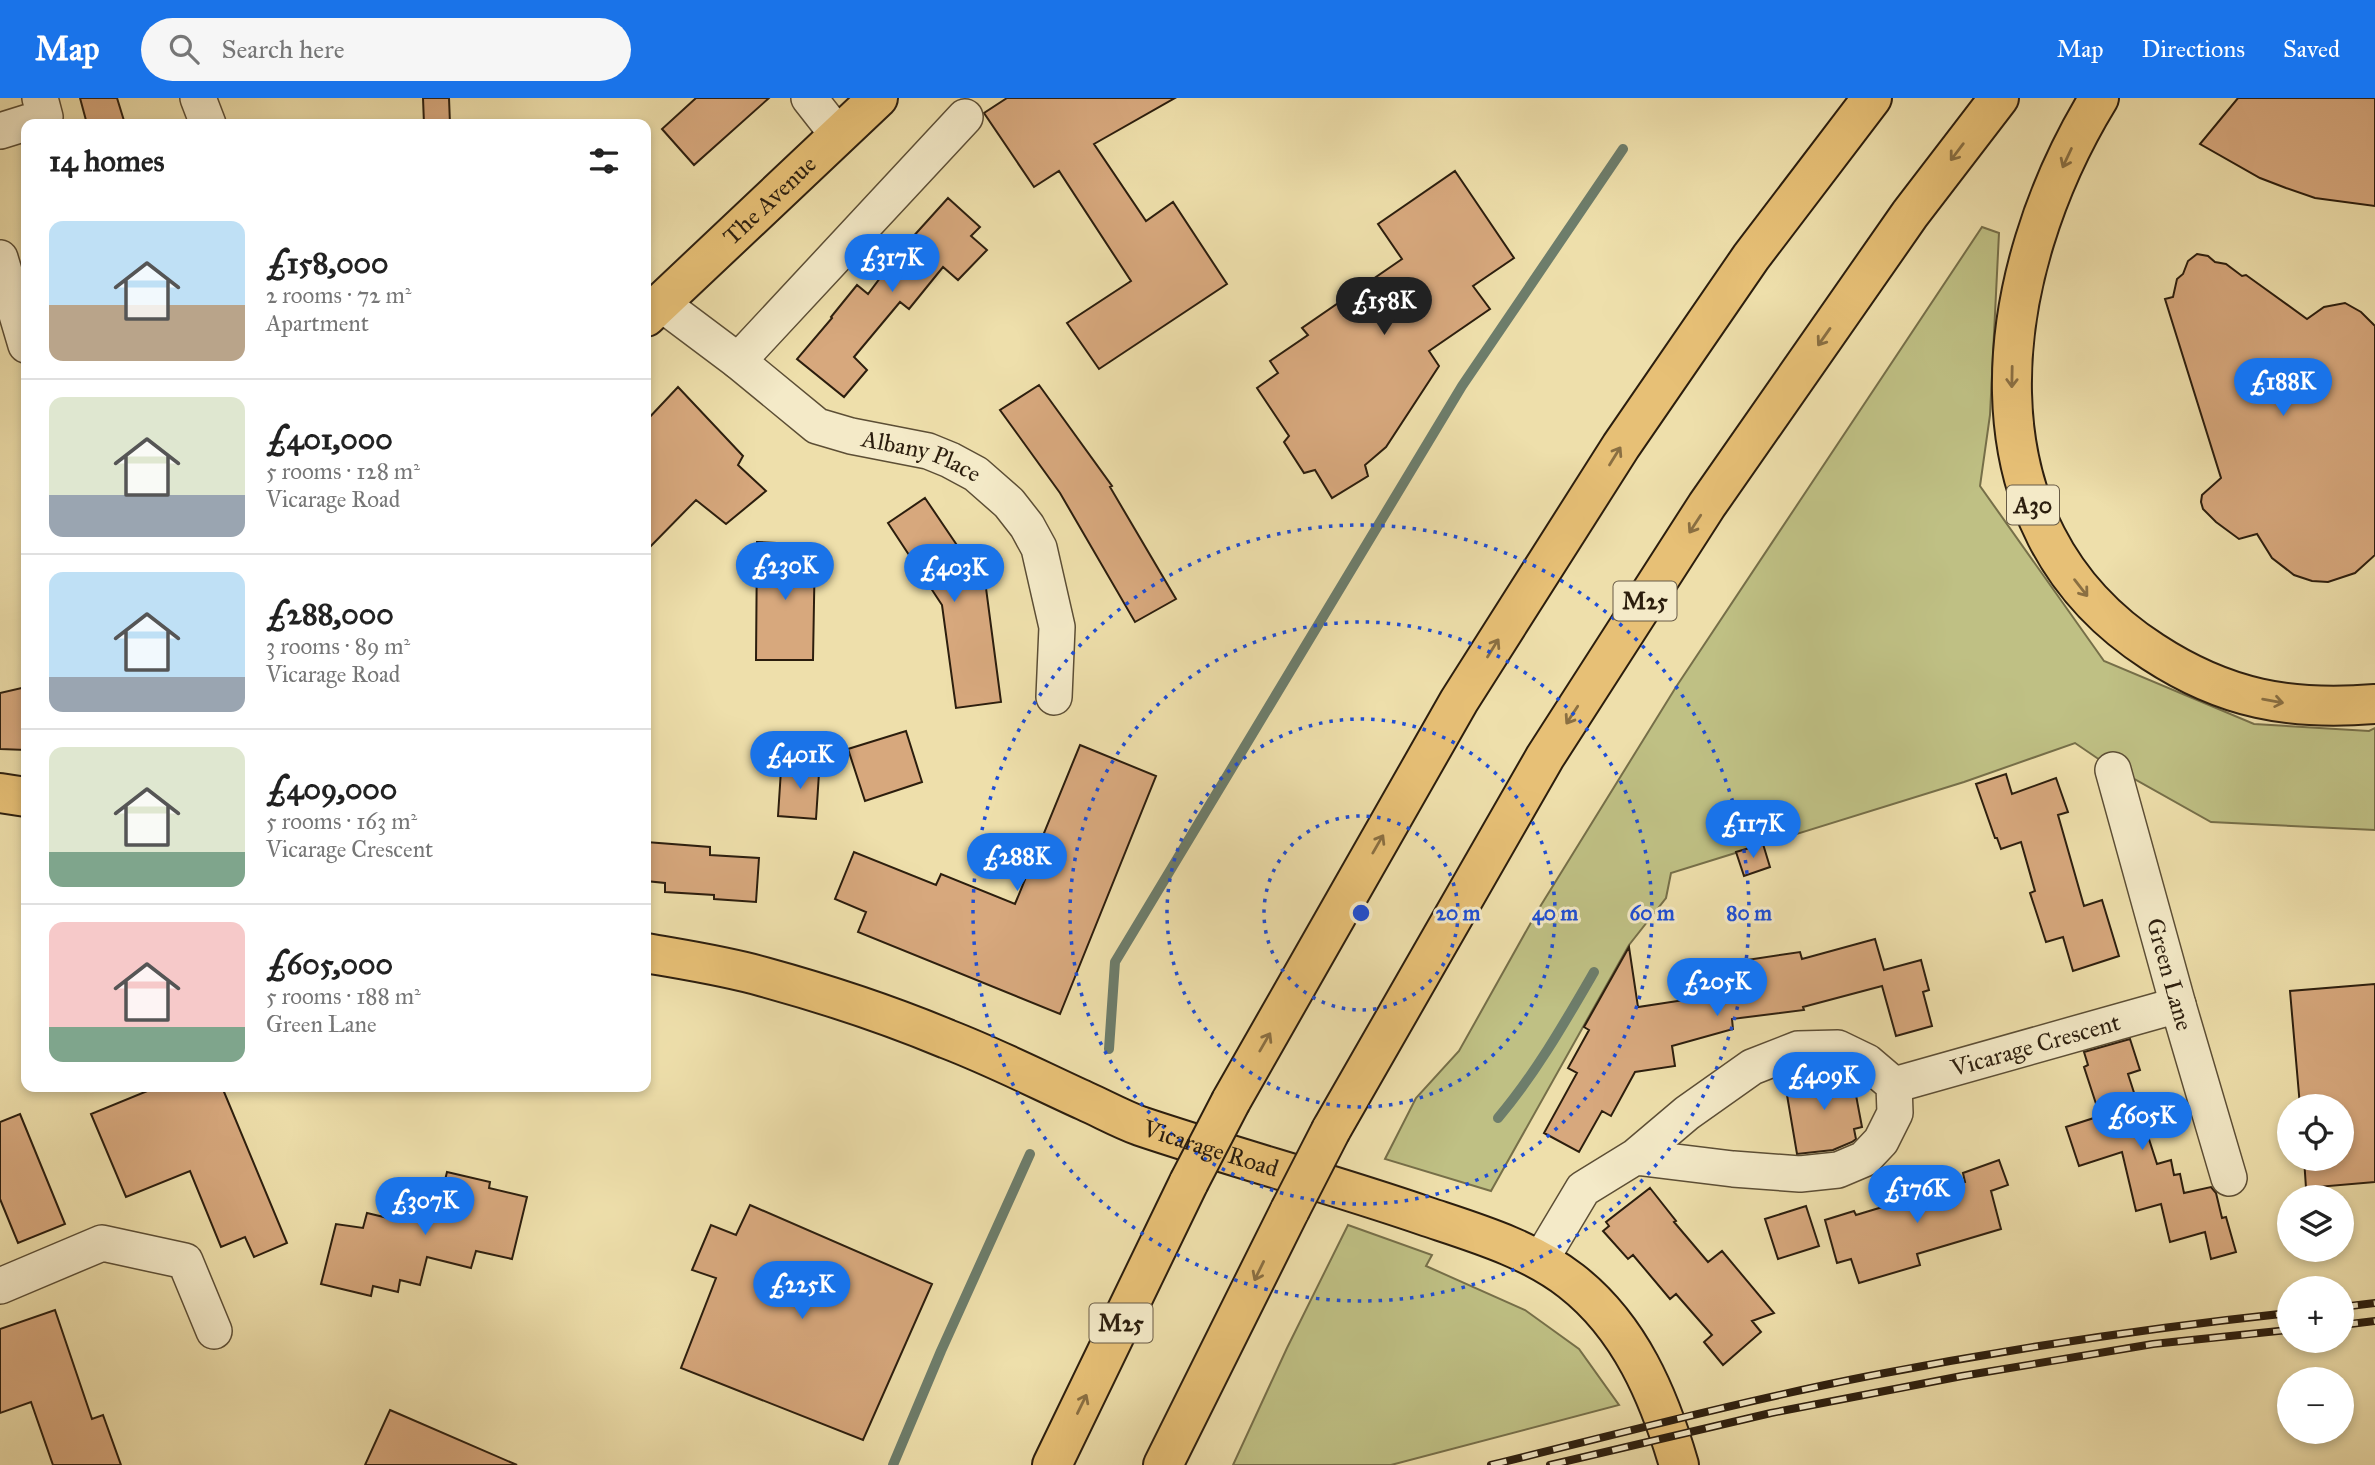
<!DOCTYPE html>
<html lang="en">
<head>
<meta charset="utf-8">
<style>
	body { margin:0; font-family:"IM FELL Great Primer",serif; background:#f6f6f6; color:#222; height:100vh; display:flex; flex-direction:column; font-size:26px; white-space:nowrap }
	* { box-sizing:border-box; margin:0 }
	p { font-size:23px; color:#767676 }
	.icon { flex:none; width:38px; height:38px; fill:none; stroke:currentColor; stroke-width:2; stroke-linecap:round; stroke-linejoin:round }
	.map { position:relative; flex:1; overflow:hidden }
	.details { position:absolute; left:21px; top:21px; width:630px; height:973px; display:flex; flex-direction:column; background:#fff; border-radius:14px; box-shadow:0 4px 10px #0003 }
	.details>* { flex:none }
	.buttons { position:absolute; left:2277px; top:996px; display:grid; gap:14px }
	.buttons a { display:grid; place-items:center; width:77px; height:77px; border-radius:50%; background:#fff; box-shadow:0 4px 10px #0003; font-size:35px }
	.price { position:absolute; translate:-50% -60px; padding:0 16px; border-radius:24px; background:#1a73e8; color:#fff; font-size:23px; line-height:46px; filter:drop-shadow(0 2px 4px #0008) }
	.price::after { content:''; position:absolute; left:50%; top:42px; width:21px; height:16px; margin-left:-10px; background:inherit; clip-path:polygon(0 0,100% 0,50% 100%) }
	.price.active { background:#222; color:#fff }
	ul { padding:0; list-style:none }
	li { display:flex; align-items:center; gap:21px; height:175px; padding:0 28px }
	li+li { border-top:2px solid #e0e0e0 }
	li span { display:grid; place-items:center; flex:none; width:196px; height:140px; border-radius:14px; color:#555 }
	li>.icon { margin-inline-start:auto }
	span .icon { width:84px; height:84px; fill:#fffc; stroke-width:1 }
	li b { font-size:30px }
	h2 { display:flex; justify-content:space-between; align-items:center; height:84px; padding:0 28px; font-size:30px }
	header { display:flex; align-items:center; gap:42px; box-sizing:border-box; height:98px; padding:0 35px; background:#1a73e8; color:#fff }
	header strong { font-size:33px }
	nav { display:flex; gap:38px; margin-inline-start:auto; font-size:24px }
	.search { width:490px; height:63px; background:#f6f6f6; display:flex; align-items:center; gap:18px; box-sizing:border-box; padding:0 24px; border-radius:38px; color:#767676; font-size:26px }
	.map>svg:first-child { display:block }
</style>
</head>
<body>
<header>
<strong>Map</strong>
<div class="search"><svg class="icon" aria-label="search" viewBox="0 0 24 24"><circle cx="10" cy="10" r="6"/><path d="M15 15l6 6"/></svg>Search here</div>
<nav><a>Map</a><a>Directions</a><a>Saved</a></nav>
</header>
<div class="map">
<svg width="2375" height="1367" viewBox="0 0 2375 1367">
	<rect width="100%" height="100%" fill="#eedfab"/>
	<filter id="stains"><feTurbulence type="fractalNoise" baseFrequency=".00286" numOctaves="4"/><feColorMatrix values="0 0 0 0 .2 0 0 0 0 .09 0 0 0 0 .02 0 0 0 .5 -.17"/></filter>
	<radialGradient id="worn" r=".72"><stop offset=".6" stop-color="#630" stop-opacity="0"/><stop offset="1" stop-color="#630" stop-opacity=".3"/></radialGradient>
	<path fill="#bfc084" stroke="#766f49" stroke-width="2" d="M1982 129 1999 135 1990 317 1980 388 2104 563 2254 626 2369 633 2375 630V732L2211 724 2097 660 2075 645 1964 684 1671 775 1666 800 1629 847 1491 1093 1385 1061 1416 1000 1459 953 1538 812 1676 589Z
		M1348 1127 1432 1157 1426 1168 1525 1212 1579 1251 1619 1307 1391 1367H1233L1287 1250Z"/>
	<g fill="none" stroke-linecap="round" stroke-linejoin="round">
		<path stroke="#6d7d6b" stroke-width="10" d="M1109 951 1115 864 1462 288 1623 51
			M1498 1020C1536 975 1565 924 1594 874
			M893 1367 941 1253 1030 1056"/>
	</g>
	<path fill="#d7a87d" stroke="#2c1e0e" stroke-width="2" d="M80 0H117L125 26H87Z
		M423 0H449L450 26H424Z
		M696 0H769L694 67 662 31Z
		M1007 0H1175L1094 46 1146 123 1173 104 1227 186 1099 271 1067 225 1131 183 1059 73 1034 89 984 15Z
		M2238 0H2375V108L2315 100 2286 90 2260 80 2200 46Z
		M1455 73 1514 160 1473 188 1490 211 1429 253 1439 268 1386 349 1365 367 1368 378 1332 400 1315 372 1304 375 1284 344 1289 338 1257 290 1278 275 1270 263 1308 237 1302 230 1402 161 1378 126Z
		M948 100 980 129 971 138 987 152 958 182 943 169 909 211 900 204 854 259 867 272 844 299 797 261 832 220 831 219 857 187 868 196 901 152Z
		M2197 156 2208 158 2215 164 2226 166 2242 178 2246 177 2307 221 2324 209 2345 205 2361 214 2375 228V457L2355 475 2328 484 2312 483 2294 477 2272 460 2257 436 2239 441 2216 424 2203 411 2201 404 2202 397 2221 380 2165 201 2173 199 2177 181 2183 176 2188 163Z
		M1039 287 1112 388 1110 389 1176 501 1135 524 1060 395 1000 312Z
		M678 289 743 358 738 367 766 393 726 426 696 402 646 453V323Z
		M925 400 986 490 1001 604 956 610 942 507 888 425Z
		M757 444 815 447 813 562H756Z
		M26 589V652L0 651V595Z
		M906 633 922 684 865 703 848 651Z
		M1080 647 1156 678 1060 916 858 834 866 814 835 801 854 754 936 787 941 776 1015 806Z
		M820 660 816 721 778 718 781 672Z
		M2006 676 2012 696 2056 680 2068 714 2058 717 2084 808 2102 802 2119 858 2073 873 2063 839 2046 844 2030 795 2035 793 2021 744 2001 751 1997 740H1995L1976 686Z
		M646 744 710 749V757L759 760 756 804 714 801V797L665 794V785L646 783Z
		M1763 746 1770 769 1744 778 1736 754Z
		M1875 841 1884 872 1921 862 1929 892 1923 894 1932 928 1896 938 1882 888 1803 909 1804 912 1732 921 1733 931 1672 948 1675 968 1635 974 1611 1018 1602 1013 1579 1054 1544 1035 1577 975 1568 970 1589 932 1584 929 1629 849 1638 909 1691 901 1687 871 1800 854 1802 861Z
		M2375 886V1084L2306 1090 2304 1060H2342V1008H2300L2290 893Z
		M2130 941 2140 972 2128 976 2157 1066 2171 1062 2174 1077 2180 1076 2184 1095 2211 1089 2216 1095 2222 1120 2226 1119 2236 1154 2211 1161 2205 1134 2170 1144 2161 1106 2136 1113 2122 1054 2079 1068 2066 1029 2100 1018 2084 969 2088 967 2084 954Z
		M1834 970 1849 978 1852 992H1855L1862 1029 1854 1031 1856 1041 1852 1044 1833 1052 1797 1056 1787 997 1808 994 1805 971Z
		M157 989H222L287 1145 254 1159 245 1139 221 1149 190 1073 126 1099 91 1016Z
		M20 1016 65 1126 18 1145 0 1101V1024Z
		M1999 1062 2008 1087 1991 1093 2001 1131 1917 1156 1920 1167 1859 1185 1851 1161 1837 1165 1825 1122 1854 1113 1856 1117 1965 1084 1963 1075Z
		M447 1074 490 1084 489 1090 527 1099 512 1161 476 1153 471 1170 427 1159 420 1187 400 1182 398 1194 373 1188 371 1198 321 1186 336 1126 363 1130 367 1115 388 1120 392 1104 437 1115Z
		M1650 1090 1676 1123 1674 1124 1708 1164 1722 1153 1774 1215 1752 1223 1761 1234 1723 1267 1704 1244 1712 1237 1676 1196 1670 1201 1633 1157 1628 1161 1603 1133 1609 1128 1606 1124Z
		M750 1107 932 1186 863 1342 681 1270 716 1180 692 1172 711 1127 736 1137Z
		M1806 1108 1819 1148 1778 1161 1765 1121Z
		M55 1212 92 1321 103 1317 121 1367H53L31 1304 0 1315V1231Z
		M390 1312 517 1367H365Z"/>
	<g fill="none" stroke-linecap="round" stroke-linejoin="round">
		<g stroke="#5c4e35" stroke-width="38">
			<g id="minor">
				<path d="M198 0 208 26"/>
				<path d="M809 0 838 37"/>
				<path d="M0 33 45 19 40 0"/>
				<path d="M0 160 26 247"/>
				<path id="s1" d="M662 206 738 263 817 328 851 338 928 353 950 362 976 376 1009 405 1027 428 1039 450 1057 529 1054 599"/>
				<path d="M738 263 965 19"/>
				<path id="s2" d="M2113 672 2178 907 2229 1080"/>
				<path id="s3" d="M1894 987 2178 907"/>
				<path d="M1540 1163 1583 1091 1635 1059 1687 1015 1752 969 1798 951 1838 950 1867 964 1894 987 1895 1015 1881 1043 1864 1061 1838 1072 1800 1076 1733 1071 1635 1059"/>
				<path d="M0 1188 102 1145 185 1163 214 1233"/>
			</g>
		</g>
		<g stroke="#2c1e0e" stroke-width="42">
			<g id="major">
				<path d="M2099 0C1992 175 1956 427 2153 554 2225 601 2290 613 2375 606"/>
				<path id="s4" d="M646 219 878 0"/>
				<path d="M0 695 26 699"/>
				<path id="s5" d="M646 855C685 862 726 868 764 879 826 896 887 916 947 941 994 959 1039 982 1085 1003 1103 1011 1121 1021 1140 1028 1235 1060 1333 1086 1428 1119 1476 1135 1530 1151 1571 1183 1630 1229 1659 1298 1679 1367"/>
			</g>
		</g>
		<g stroke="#2c1e0e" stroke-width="42">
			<path id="highway" d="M1231 1003 1459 603 1621 348 1751 159 1872 0
				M1331 1032 1545 659 1707 407 1910 116 1999 0
				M1052 1367 1189 1084
				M1163 1367 1290 1112"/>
		</g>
		<use href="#minor" stroke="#f4eac8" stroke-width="35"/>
		<use href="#major" stroke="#e7c076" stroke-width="38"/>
		<use href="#highway" stroke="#e7c076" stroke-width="38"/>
		<g stroke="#2c1e0e" stroke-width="8">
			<path id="rail" d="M2342 1209 2375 1205
				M2342 1227 2375 1223
				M1491 1367C1617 1336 1742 1303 1869 1278 2008 1251 2148 1230 2289 1215
				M1550 1367 1771 1315 1962 1278 2153 1246 2289 1232"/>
		</g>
		<use href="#rail" stroke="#f4eac8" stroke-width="5" stroke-dasharray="16" stroke-linecap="butt"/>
		<g stroke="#2c1e0e" stroke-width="42" stroke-linecap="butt">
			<path id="highway-bridge" d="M1189 1084 1231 1003
				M1290 1112 1331 1032"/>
		</g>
		<use href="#highway-bridge" stroke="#e7c076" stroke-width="38"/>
	</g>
	<defs><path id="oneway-shaft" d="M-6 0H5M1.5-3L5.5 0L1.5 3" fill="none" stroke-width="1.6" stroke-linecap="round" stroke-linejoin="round" transform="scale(1.75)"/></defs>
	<g stroke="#8a6f42">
		<use href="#oneway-shaft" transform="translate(1957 54) rotate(127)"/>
		<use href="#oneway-shaft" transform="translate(2067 60) rotate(115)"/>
		<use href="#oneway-shaft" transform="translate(1824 239) rotate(125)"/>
		<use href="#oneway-shaft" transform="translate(2012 279) rotate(91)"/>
		<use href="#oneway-shaft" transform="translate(1615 358) rotate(-58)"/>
		<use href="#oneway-shaft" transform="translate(1695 426) rotate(123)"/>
		<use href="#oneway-shaft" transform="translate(2081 490) rotate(52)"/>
		<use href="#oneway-shaft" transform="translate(1493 550) rotate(-58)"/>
		<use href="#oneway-shaft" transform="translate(2273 603) rotate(10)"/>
		<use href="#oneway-shaft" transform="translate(1572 617) rotate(123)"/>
		<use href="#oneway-shaft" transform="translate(1378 746) rotate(-60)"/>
		<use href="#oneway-shaft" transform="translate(1265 944) rotate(-60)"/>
		<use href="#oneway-shaft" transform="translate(1259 1173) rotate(116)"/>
		<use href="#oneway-shaft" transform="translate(1082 1306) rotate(-64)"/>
	</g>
	<g fill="none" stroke="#1d4ed8" stroke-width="3.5" stroke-dasharray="3.5 7">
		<circle cx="1361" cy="815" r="97"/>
		<circle cx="1361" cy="815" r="194"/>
		<circle cx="1361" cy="815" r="291"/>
		<circle cx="1361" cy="815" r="388"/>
	</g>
	<g text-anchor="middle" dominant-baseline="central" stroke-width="6" stroke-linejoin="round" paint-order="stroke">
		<g fill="#f4eac8" stroke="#685b46" stroke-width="2">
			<rect x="2007" y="387.5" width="52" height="39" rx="5"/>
			<rect x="1613.5" y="483.5" width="63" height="39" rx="5"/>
			<rect x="1089.5" y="1205.5" width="63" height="39" rx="5"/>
		</g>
		<g font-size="23" font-weight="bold" fill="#2c1e0e">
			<text x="2033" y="407">A30</text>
			<text x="1645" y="503">M25</text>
			<text x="1121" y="1225">M25</text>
		</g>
		<g font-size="24" fill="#2c1e0e" stroke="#f4eac8">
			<text stroke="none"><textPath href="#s4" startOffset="170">The Avenue</textPath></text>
			<text stroke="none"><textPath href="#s1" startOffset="306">Albany Place</textPath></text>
			<text stroke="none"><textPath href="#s2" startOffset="212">Green Lane</textPath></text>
			<text stroke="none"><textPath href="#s3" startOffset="147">Vicarage Crescent</textPath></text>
			<text stroke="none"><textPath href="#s5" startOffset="600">Vicarage Road</textPath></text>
		</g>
	</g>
	<circle cx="1361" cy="815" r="10" fill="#1d4ed8" stroke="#f4eac8" stroke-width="3.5"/>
	<g font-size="21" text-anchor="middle" font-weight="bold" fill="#1d4ed8" stroke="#f4eac8" stroke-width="6" stroke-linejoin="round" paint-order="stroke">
		<text x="1458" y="822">20 m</text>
		<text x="1555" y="822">40 m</text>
		<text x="1652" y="822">60 m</text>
		<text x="1749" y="822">80 m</text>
	</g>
	<rect width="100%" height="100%" filter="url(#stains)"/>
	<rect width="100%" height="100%" fill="url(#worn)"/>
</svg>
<div class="buttons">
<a><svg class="icon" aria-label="locate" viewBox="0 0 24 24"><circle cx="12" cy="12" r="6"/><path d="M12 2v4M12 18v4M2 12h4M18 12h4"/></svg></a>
<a><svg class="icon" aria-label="layers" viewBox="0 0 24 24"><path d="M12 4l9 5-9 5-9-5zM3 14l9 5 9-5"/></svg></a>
<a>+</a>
<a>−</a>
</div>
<b class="price" style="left:892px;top:196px">£317K</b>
<b class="price active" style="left:1384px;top:239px">£158K</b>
<b class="price" style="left:2283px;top:320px">£188K</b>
<b class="price" style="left:785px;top:504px">£230K</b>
<b class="price" style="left:954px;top:506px">£403K</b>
<b class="price" style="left:800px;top:693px">£401K</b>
<b class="price" style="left:1753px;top:762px">£117K</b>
<b class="price" style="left:1017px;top:795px">£288K</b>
<b class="price" style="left:1717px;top:920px">£205K</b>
<b class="price" style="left:1824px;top:1014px">£409K</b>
<b class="price" style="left:2142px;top:1054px">£605K</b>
<b class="price" style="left:1917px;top:1127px">£176K</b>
<b class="price" style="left:425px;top:1139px">£307K</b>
<b class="price" style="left:802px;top:1223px">£225K</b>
<section class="details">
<h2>14 homes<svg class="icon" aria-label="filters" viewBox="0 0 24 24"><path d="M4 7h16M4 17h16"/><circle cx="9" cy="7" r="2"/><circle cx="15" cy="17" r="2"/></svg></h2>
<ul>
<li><span style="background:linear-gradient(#bfe0f5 60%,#b9a48a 0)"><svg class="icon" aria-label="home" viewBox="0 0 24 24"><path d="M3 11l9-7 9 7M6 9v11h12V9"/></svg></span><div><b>£158,000</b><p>2 rooms · 72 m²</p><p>Apartment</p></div></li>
<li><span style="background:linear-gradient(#dfe7d0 70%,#9aa5b1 0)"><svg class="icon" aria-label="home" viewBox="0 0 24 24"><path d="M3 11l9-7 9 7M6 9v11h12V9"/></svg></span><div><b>£401,000</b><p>5 rooms · 128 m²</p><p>Vicarage Road</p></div></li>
<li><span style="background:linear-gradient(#bfe0f5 75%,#9aa5b1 0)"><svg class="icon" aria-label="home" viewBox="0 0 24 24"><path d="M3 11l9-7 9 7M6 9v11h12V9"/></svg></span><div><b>£288,000</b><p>3 rooms · 89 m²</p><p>Vicarage Road</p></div></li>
<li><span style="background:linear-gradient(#dfe7d0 75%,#7fa58c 0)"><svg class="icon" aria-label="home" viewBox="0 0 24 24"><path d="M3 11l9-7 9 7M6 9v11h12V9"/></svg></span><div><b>£409,000</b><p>5 rooms · 163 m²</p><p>Vicarage Crescent</p></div></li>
<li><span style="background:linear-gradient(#f6c9c9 75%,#7fa58c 0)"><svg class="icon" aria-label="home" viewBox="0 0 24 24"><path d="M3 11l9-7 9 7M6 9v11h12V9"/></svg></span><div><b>£605,000</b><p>5 rooms · 188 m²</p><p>Green Lane</p></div></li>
</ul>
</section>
</div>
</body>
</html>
